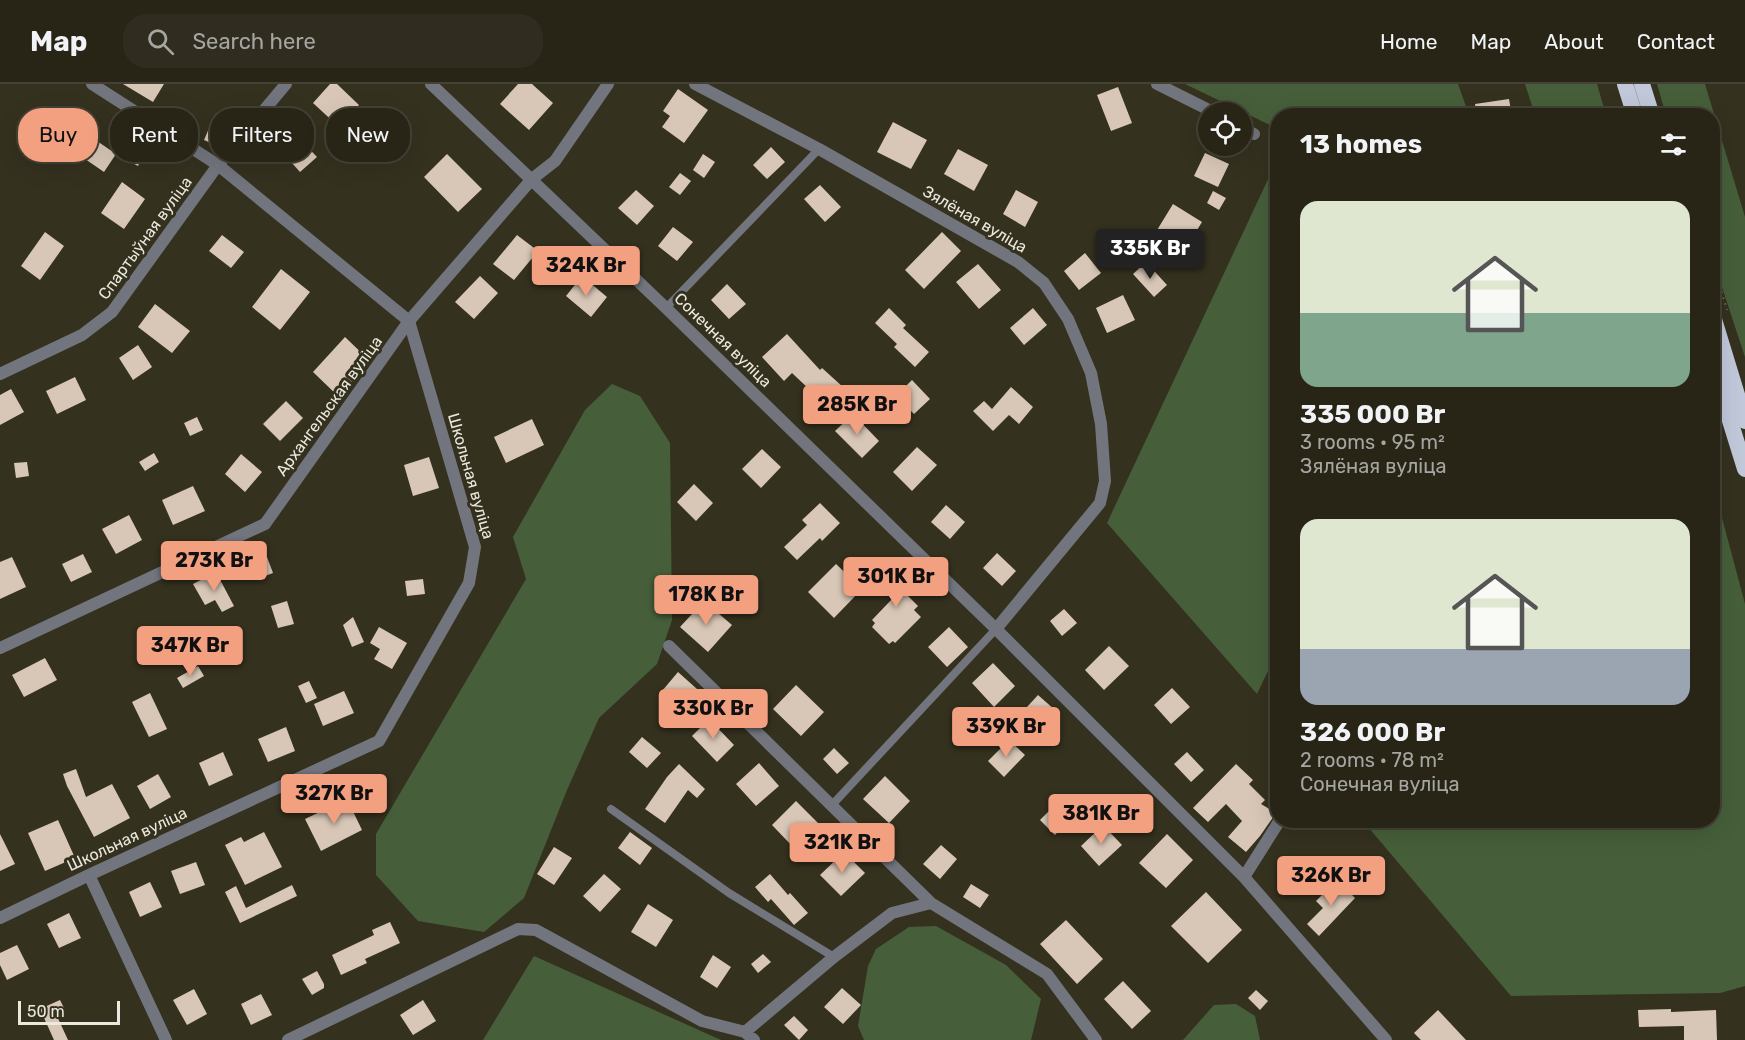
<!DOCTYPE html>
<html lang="en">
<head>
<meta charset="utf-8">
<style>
	body { margin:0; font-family:Rubik,sans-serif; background:#302d20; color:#f1f3f6; height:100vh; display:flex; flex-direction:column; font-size:22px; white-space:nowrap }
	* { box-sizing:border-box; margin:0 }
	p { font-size:20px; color:#a5a5a1 }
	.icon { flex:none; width:33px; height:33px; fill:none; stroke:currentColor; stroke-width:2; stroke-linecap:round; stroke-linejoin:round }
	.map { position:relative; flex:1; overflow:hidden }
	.panel { position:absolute; left:1270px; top:24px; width:450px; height:720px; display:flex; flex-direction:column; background:#282517; border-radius:24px; box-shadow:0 6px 24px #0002,0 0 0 2px #444236 }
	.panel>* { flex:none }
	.top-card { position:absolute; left:18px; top:24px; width:570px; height:54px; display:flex; gap:12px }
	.tools { position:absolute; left:1198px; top:18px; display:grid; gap:12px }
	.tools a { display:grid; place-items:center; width:54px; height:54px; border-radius:50%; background:#282517; box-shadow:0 6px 24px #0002,0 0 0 2px #444236; font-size:30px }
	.scale { position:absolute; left:18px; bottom:15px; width:102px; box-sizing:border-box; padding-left:6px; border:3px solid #ebe9de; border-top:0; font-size:16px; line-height:21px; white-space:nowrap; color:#ebe9de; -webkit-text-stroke:4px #35311f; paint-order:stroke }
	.price { position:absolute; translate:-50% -51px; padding:0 14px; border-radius:6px; background:#f2a080; color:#111; font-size:20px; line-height:39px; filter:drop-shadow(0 2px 3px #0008) }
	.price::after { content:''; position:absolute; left:50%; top:36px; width:18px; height:14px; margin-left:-9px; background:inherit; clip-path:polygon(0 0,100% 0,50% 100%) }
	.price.selected { background:#222; color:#fff }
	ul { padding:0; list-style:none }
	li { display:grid; align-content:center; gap:12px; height:318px; padding:0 30px }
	li span { display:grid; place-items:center; height:186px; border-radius:18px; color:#555 }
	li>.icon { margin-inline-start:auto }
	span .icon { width:108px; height:108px; fill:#fffc; stroke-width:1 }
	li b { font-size:26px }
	h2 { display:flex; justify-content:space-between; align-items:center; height:72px; padding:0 30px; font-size:26px }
	.pill { padding:0 21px; border-radius:24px; background:#282517; box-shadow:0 6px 24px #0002,0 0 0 2px #444236; font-size:21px; line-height:54px }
	.pill.selected { background:#f2a080; color:#111 }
	header { display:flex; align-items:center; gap:36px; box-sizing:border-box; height:84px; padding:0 30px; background:#282517; border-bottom:2px solid #444236 }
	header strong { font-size:28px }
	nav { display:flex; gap:33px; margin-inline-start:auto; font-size:21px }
	.search { width:420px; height:54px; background:#302d20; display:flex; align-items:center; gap:15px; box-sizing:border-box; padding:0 21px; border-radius:24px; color:#a5a5a1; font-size:22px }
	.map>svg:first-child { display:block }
</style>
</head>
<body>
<header>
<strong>Map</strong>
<div class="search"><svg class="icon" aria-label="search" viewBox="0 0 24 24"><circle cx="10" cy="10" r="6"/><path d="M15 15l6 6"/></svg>Search here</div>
<nav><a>Home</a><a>Map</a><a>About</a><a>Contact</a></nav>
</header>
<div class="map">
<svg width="1745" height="956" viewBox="0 0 1745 956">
	<rect width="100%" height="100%" fill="#35311f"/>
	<path fill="#465f3a" d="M1185 0H1458L1469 31 1278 32V45Z
		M1525 0H1597L1606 31H1535Z
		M1657 0H1705L1745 133V273L1713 176V32L1666 31Z
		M1278 74V566L1257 610 1107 439Z
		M612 300 640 312 670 359 672 536 657 580 599 634 567 706 524 814 484 848 418 837 376 791V750L526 495 513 453 585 326Z
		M1713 400 1745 520V902L1720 909 1511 912 1363 737 1713 736Z
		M936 842 1006 881 1041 915 1031 956H864L858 942 868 882 876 865 909 843Z
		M534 872 721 956H483Z
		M1236 920 1255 932 1260 956H1183L1214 921Z"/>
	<path fill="#d8c7b6" d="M123 0H164L153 18Z
		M330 0H337L359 21 339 43 313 19Z
		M518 0H532L553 19 529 46 500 20Z
		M1118 3 1132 39 1111 47 1097 11Z
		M678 5 708 26 684 59 662 43 670 32 663 27Z
		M1509 15 1512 32H1477L1475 20Z
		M893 38 927 56 911 85 877 68Z
		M210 42 229 51 222 64 204 56Z
		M81 46 116 70 104 88 69 64Z
		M299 54 317 73 300 88 283 69Z
		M134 62 144 68 138 82 127 76Z
		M771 63 785 78 767 95 753 81Z
		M958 65 988 81 974 107 944 90Z
		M1205 69 1229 80 1218 103 1194 92Z
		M447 70 482 105 458 128 424 93Z
		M703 70 715 78 704 94 693 86Z
		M680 89 691 97 680 111 669 103Z
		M122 98 145 115 124 145 101 129Z
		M820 101 841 123 825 138 804 115Z
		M636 106 654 122 637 141 618 124Z
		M1016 106 1038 118 1025 143 1003 130Z
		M1213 107 1226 114 1219 126 1207 119Z
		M1173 120 1202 138 1183 169 1154 151Z
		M673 143 693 158 677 177 658 162Z
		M45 148 64 162 40 196 21 182Z
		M942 148 961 167 924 205 905 186Z
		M222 151 244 168 231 184 209 167Z
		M517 151 538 167 514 196 493 180Z
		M1085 169 1101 189 1079 206 1064 187Z
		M1146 178 1167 201 1154 213 1133 190Z
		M978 180 1001 206 979 225 956 198Z
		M281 185 310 208 280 246 252 223Z
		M480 192 498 209 474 235 455 218Z
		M582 192 607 213 591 233 566 212Z
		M727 200 746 220 729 235 711 216Z
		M1123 211 1135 236 1107 249 1096 224Z
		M155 220 190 247 172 269 138 243Z
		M889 224 906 241 903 244 929 268 915 283 894 263 897 260 875 239Z
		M1033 224 1047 241 1024 261 1010 244Z
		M787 250 820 286 822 284 843 303 826 321 792 289 784 297 762 273Z
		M345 253 370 277 339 313 313 288Z
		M138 261 152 283 133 296 119 274Z
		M75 293 86 316 57 330 46 307Z
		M912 296 930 315 914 330 896 312Z
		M1011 303 1033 323 1019 340 1009 331 993 347 973 327 984 317 992 325Z
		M11 305 24 328 0 341V311Z
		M286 317 303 334 280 357 263 340Z
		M853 330 879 357 862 374 835 347Z
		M197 333 203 346 190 352 184 339Z
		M532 335 544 361 506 379 494 353Z
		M917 363 937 381 912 407 893 388Z
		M762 365 781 383 761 404 742 385Z
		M154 369 159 378 145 387 139 378Z
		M241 370 262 388 245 408 225 390Z
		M429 373 439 404 413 412 404 381Z
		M27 378 29 392 16 394 14 379Z
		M694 400 713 419 696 437 677 418Z
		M193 402 205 427 173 441 162 416Z
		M820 419 840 439 822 457 820 454 797 476 784 463 807 441 802 436Z
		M946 421 965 438 950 455 931 438Z
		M129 431 142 456 116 470 102 445Z
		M997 469 1016 487 1002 502 983 484Z
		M83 470 92 488 71 498 62 480Z
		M12 473 26 503 0 515V478Z
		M267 473 273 489 254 496 248 480Z
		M901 478 912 489 898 502 918 522 914 526 921 533 895 559 893 557 889 560 872 543 875 539 872 536 892 515 878 501Z
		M836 480 862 505 834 534 808 508Z
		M216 488 234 522 222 528 215 516 205 521 193 500Z
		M423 495 425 510 407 512 405 497Z
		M287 517 294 540 278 544 271 522Z
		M704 517 732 541 708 568 680 543Z
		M1064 525 1077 539 1062 552 1050 537Z
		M353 533 364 558 352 563 343 541Z
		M379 543 407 559 392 585 374 575 380 565 370 559Z
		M949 543 968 563 947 583 928 563Z
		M1109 562 1129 582 1104 606 1085 586Z
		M45 574 57 596 24 613 12 591Z
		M993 579 1015 602 994 623 972 599Z
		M198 582 204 592 183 604 177 594Z
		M678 588 697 605 681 623 662 607Z
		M309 597 317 614 306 619 298 602Z
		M796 601 824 628 801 652 773 625Z
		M1172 604 1190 623 1171 640 1154 621Z
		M344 607 354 629 323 642 314 620Z
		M150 609 167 645 149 653 132 618Z
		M1038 611 1055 626 1044 637 1036 630 1013 655 1005 647Z
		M709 635 734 661 717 678 692 652Z
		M286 643 295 667 268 678 258 655Z
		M642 653 661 669 647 684 629 668Z
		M1009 656 1025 671 1004 693 988 677Z
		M834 664 849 679 837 690 823 675Z
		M223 668 233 691 209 702 199 679Z
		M1187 668 1204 686 1191 698 1174 680Z
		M759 679 779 702 756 722 736 700Z
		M679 680 705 705 697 714 688 706 665 739 645 725 667 693Z
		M1236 680 1253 696 1249 700 1265 716 1261 720 1276 729 1260 752 1246 768 1228 753 1242 737 1226 720 1208 738 1193 724Z
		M76 685 86 713 112 700 130 734 94 753 67 702 63 690Z
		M158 690 171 713 150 725 137 702Z
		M885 692 910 717 889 739 863 715Z
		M347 715 362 746 321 767 305 735Z
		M1060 716 1074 731 1055 751 1040 736Z
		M796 717 820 741 795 765 772 741Z
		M58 736 75 774 45 787 28 749Z
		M1103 741 1122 761 1099 782 1081 762Z
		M264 748 282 783 245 801 225 761 241 753 244 758Z
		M630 748 652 764 640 781 618 764Z
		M0 750 15 780 0 787Z
		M1167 750 1193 776 1166 804 1139 779Z
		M941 761 957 775 940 795 923 780Z
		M554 763 572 774 554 801 537 790Z
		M844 768 865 789 841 812 820 791Z
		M196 778 205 801 180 810 171 787Z
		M604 790 621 805 600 828 583 812Z
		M770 790 788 811 790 809 808 829 794 841 771 815 768 818 755 803Z
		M1337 796 1355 814 1319 852 1307 840 1323 824 1316 817Z
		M150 798 162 823 140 833 129 808Z
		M971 800 989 811 980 824 963 813Z
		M292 801 297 812 240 839 225 808 236 802 246 824Z
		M1206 808 1242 846 1208 879 1171 842Z
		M648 820 673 836 656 863 631 848Z
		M69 829 81 854 59 864 47 840Z
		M1066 836 1103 875 1077 900 1040 860Z
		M390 838 400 859 365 875 367 879 341 891 332 871 374 851 372 846Z
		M17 861 29 885 7 896 0 881V869Z
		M763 870 771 878 758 889 751 880Z
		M713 871 731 883 717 904 700 893Z
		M317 887 324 900V904L312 911 302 895Z
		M1123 897 1151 927 1132 945 1104 915Z
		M842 904 861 921 843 940 824 923Z
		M194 905 207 930 187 941 173 916Z
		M1256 906 1268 917 1260 926 1248 914Z
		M261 910 272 931 251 941 241 920Z
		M60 916 65 926 56 930 68 956H54L40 925Z
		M423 916 436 937 413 951 400 931Z
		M1671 925V928L1716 926 1717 956H1684V942L1639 943 1638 926Z
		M1438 926 1466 956H1421L1414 949Z
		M794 932 808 946 799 956 784 941Z"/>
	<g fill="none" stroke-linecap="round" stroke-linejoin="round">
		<path stroke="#6d6a5a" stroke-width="2" stroke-dasharray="1.5 4.5" stroke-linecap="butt" d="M1713 179 1727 226"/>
		<path stroke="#72757e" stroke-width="8" d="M666 224 819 65
			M832 721 996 545
			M611 725 729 809 834 873"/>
		<path stroke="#72757e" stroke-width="12" d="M431 0 666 224 996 545 1244 793 1386 956
			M695 0 819 65 1018 178 1044 199 1068 235 1091 289 1101 340 1105 397 1100 419 996 545
			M1157 0 1213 28
			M1242 44 1254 50
			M0 290 82 251 112 228 218 81 286 0
			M669 562 931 819 1047 890 1096 956
			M0 564 265 440 409 237 532 95 555 77 608 0
			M89 791 166 956
			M1244 793 1280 736
			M0 834 89 791 379 657 469 499 475 463 409 237 218 81 92 0
			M745 948 834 873 892 829 931 819
			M288 956 518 845 536 846 702 937 745 948 754 956"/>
		<path stroke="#c0c8da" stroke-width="16" d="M1625 0 1635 32
			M1642 0 1652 32
			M1713 232 1745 337
			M1713 282 1745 385"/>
	</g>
	<g text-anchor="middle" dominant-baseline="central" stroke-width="6" stroke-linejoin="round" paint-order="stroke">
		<g font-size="16" fill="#ebe9de" stroke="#35311f">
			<text transform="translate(975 135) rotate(30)">Зялёная вуліца</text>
			<text transform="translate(145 154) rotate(-54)">Спартыўная вуліца</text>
			<text transform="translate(723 256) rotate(44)">Сонечная вуліца</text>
			<text transform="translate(329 322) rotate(-54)">Архангельская вуліца</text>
			<text transform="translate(471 392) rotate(74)">Школьная вуліца</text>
			<text transform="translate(127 755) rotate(-25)">Школьная вуліца</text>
		</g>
	</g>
</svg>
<div class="tools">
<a><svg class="icon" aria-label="locate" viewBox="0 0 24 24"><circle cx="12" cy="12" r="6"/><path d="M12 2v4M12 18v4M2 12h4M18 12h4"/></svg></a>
</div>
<div class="scale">50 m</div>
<b class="price selected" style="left:1150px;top:196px">335K Br</b>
<b class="price" style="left:586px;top:213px">324K Br</b>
<b class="price" style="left:857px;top:352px">285K Br</b>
<b class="price" style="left:214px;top:508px">273K Br</b>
<b class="price" style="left:896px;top:524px">301K Br</b>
<b class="price" style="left:706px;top:542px">178K Br</b>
<b class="price" style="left:190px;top:593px">347K Br</b>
<b class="price" style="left:713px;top:656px">330K Br</b>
<b class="price" style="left:1006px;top:674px">339K Br</b>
<b class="price" style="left:334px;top:741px">327K Br</b>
<b class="price" style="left:1101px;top:761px">381K Br</b>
<b class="price" style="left:842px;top:790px">321K Br</b>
<b class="price" style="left:1331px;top:823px">326K Br</b>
<div class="top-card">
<a class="pill selected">Buy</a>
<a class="pill">Rent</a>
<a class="pill">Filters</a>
<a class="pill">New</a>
</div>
<section class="panel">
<h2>13 homes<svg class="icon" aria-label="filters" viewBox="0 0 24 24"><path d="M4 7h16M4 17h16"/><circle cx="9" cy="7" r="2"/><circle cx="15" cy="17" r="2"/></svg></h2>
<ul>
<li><span style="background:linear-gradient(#dfe7d0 60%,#7fa58c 0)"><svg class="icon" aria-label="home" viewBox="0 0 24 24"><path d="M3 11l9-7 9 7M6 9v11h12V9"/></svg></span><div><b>335 000 Br</b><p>3 rooms · 95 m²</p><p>Зялёная вуліца</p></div></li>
<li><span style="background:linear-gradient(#dfe7d0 70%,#9aa5b1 0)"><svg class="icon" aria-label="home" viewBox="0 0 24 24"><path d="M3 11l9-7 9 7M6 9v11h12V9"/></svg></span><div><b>326 000 Br</b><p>2 rooms · 78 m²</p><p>Сонечная вуліца</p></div></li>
</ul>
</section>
</div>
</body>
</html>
